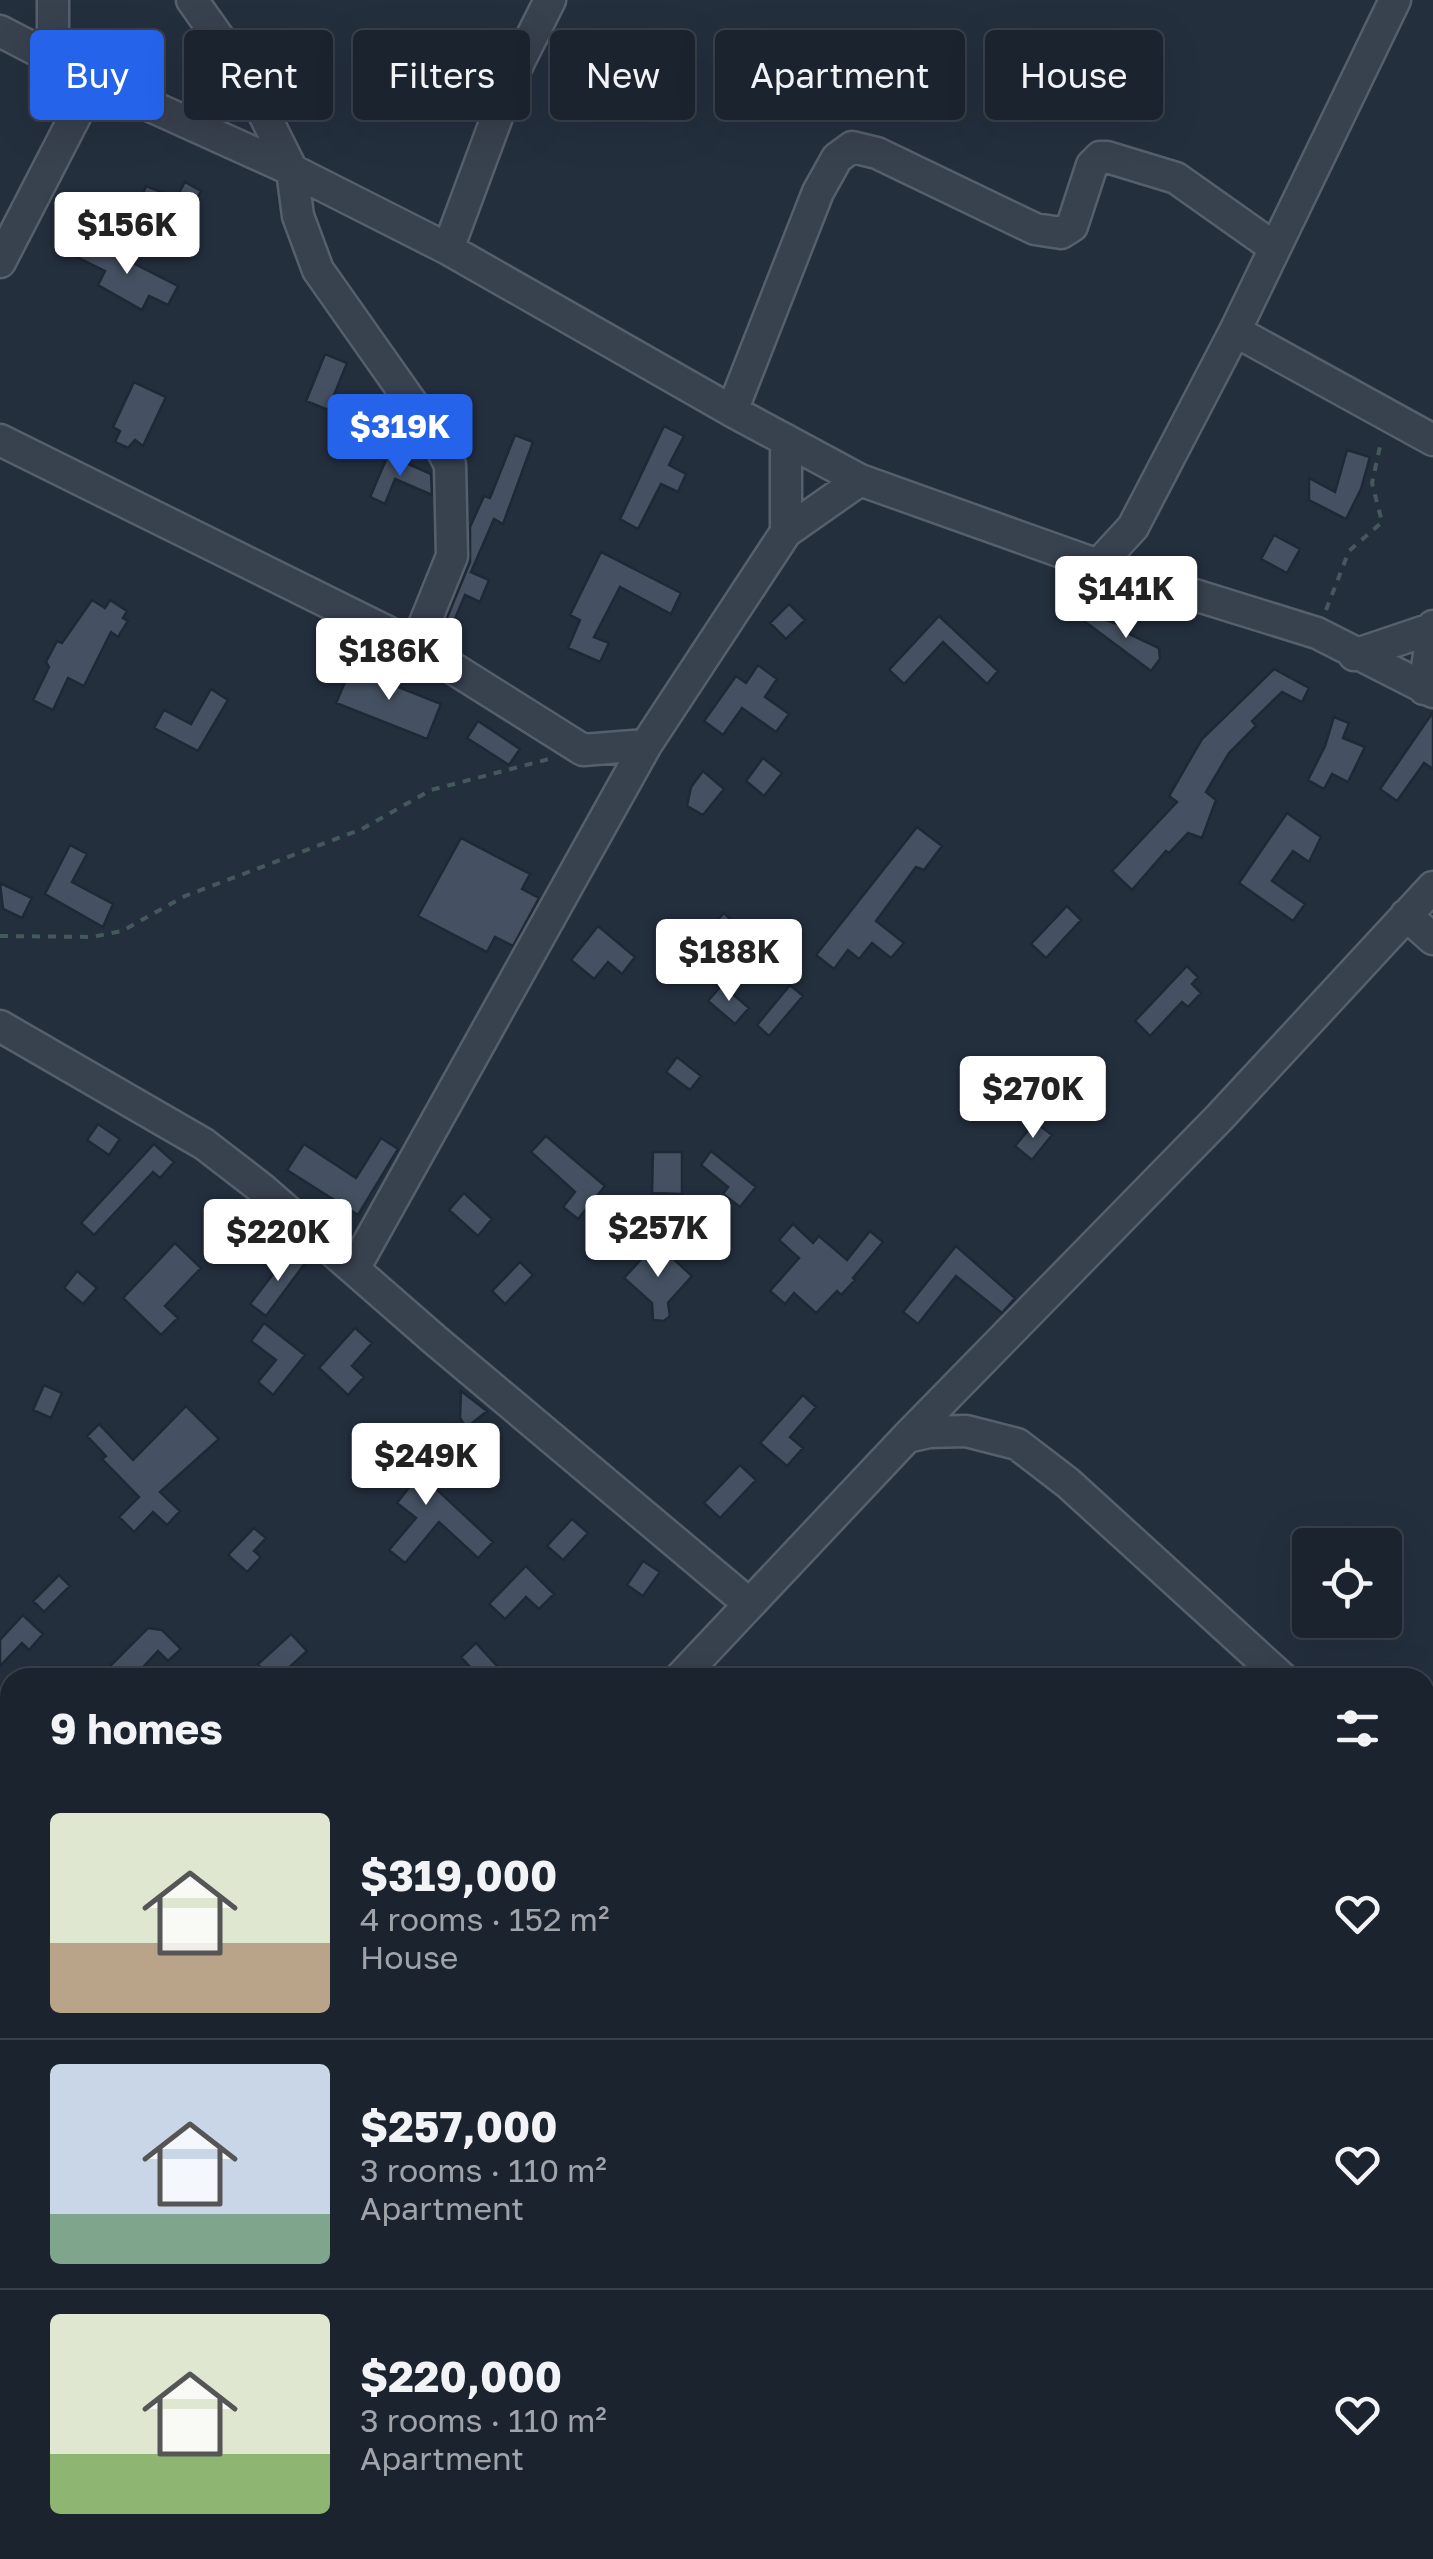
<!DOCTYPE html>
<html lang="en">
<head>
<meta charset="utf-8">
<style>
	body { margin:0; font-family:"Golos Text",sans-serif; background:#242b36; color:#f1f3f6; height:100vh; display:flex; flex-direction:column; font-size:38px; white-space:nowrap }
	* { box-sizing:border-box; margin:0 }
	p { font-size:32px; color:#a0a4aa }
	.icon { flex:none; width:55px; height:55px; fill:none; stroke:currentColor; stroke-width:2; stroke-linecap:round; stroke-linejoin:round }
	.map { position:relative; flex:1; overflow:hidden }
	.sheet { position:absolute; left:0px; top:1668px; width:1435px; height:892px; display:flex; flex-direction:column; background:#1b232e; border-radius:30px 30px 0 0; box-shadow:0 10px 40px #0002,0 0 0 2px #39404a }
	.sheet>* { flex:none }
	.top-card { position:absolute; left:30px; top:30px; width:1375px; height:90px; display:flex; gap:20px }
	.controls { position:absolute; left:1292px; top:1528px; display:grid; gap:20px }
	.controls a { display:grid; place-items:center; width:110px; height:110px; border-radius:10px; background:#1b232e; box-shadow:0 10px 40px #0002,0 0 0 2px #39404a; font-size:50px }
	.price { position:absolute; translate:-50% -85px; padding:0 22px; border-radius:10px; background:#fff; color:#222; font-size:32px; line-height:65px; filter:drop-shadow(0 2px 5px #0008) }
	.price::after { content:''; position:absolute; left:50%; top:60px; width:30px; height:22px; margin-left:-15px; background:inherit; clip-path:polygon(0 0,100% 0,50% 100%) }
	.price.on { background:#2563eb; color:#fff }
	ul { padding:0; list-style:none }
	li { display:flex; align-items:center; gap:30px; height:250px; padding:0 50px }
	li+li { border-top:2px solid #39404a }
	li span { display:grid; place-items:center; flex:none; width:280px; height:200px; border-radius:10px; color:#555 }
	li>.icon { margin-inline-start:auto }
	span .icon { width:120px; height:120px; fill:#fffc; stroke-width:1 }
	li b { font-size:42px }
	h2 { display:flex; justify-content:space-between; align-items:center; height:120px; padding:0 50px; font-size:42px }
	.chip { padding:0 35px; border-radius:10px; background:#1b232e; box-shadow:0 10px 40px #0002,0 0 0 2px #39404a; font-size:35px; line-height:90px }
	.chip.on { background:#2563eb; color:#fff }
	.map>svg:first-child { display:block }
</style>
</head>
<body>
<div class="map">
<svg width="1433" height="2559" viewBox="0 0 1433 2559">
	<rect width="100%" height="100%" fill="#242f3e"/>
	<path fill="#455162" stroke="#1f2835" stroke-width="2.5" d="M738 34 757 45 737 84 718 74Z
		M185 182 201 191 184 223 160 211 152 232 131 223 146 186 176 198Z
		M86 239 178 286 168 305 149 296 142 310 98 285 105 271 77 257Z
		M325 354 347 363 328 410 306 401Z
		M134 382 166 397 143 446 135 440 128 448 115 442 120 431 113 427Z
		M664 426 684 436 669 465 686 474 678 492 661 484 638 529 620 519Z
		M515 435 533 442 503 524 494 519 471 572 489 580 480 602 465 595 449 633 442 630 470 562V527L484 496 490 498Z
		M1347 450 1370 457 1361 489 1346 519 1309 500V478L1335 492Z
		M388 455 431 474 432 495 395 479 385 504 370 497Z
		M1274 535 1300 549 1287 573 1261 559Z
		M601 552 681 593 671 614 620 587 594 637 609 643 600 662 568 648 580 620 570 615Z
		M92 600 105 608 110 600 127 611 123 618 128 621 118 637 111 632 84 686 68 678 53 710 33 700 49 667 46 662 57 641 62 643Z
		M789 604 805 620 786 639 770 623Z
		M1088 614 1127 627 1125 632 1159 648 1160 659 1151 671 1084 621Z
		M939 616 998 671 987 684 943 642 904 684 889 670Z
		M758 665 777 679 765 697 789 714 776 732 742 708 723 735 704 721 736 676 746 683Z
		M351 668 441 704 427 739 336 703Z
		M1274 669 1309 688 1302 702 1282 692 1252 721 1256 726 1229 753 1206 792 1216 800 1202 838 1188 833 1169 853 1166 851 1132 890 1112 871 1177 802 1169 796 1202 739Z
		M211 689 228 700 198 751 154 728 164 710 191 724Z
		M1433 712V769L1424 763 1397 801 1380 789Z
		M1334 717 1349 723 1343 738 1365 747 1348 782 1332 774 1324 789 1308 780 1325 746Z
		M478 721 520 749 509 765 467 738Z
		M763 758 782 773 764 796 746 781Z
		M703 771 724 789 703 815 687 806 691 787Z
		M1287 813 1321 837 1309 862 1293 851 1272 881 1305 904 1293 921 1239 883Z
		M917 827 942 846 924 870 916 867 876 921 904 943 891 958 872 943 859 959 848 950 834 969 816 955Z
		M461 838 530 874 522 889 539 898 513 946 495 937 487 952 418 916Z
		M70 845 87 854 72 882 113 904 103 927 45 894Z
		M0 883 32 898 22 918 3 909Z
		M1067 906 1081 920 1046 958 1031 944Z
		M724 913 748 936 737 948 726 937 719 939 709 929Z
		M598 926 635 957 622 974 608 962 594 979 571 960Z
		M1187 966 1198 977 1192 984 1201 993 1188 1007 1182 1002 1150 1036 1135 1021Z
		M722 985 749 1008 735 1024 708 1001Z
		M790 985 803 996 769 1036 757 1025Z
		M677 1057 701 1076 690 1090 666 1072Z
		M1035 1122 1052 1135 1032 1160 1015 1146Z
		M98 1124 120 1139 109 1155 87 1140Z
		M546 1136 605 1186 578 1219 563 1207 575 1192 531 1152Z
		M381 1138 398 1149 358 1215 287 1170 304 1144 356 1178Z
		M154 1144 174 1162 160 1178 153 1172 94 1235 81 1223Z
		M711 1151 756 1187 740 1207 723 1194 728 1187 701 1165Z
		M653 1152H682V1194L652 1193Z
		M464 1193 492 1219 478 1236 449 1210Z
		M793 1224 813 1243 819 1236 847 1260 870 1231 883 1242 853 1278 855 1280 841 1295 837 1291 816 1313 794 1293 785 1304 770 1291 799 1258 779 1240Z
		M175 1243 201 1268 165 1306 178 1318 161 1335 123 1298Z
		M656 1243 692 1276 668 1303 670 1316 664 1321 653 1320 652 1303 624 1278Z
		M956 1246 1015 1298 1002 1313 956 1276 918 1324 903 1312Z
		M291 1251 306 1262 266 1316 250 1304Z
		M520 1262 533 1275 505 1304 492 1291Z
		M77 1271 97 1288 83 1304 64 1288Z
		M264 1323 305 1355 273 1395 258 1382 276 1360 251 1341Z
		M355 1328 372 1343 352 1366 364 1377 348 1395 319 1368Z
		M44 1385 62 1393 51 1418 33 1410Z
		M461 1391 487 1411 470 1425 465 1426 460 1418Z
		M803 1395 816 1407 790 1437 803 1448 787 1466 760 1443Z
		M186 1406 219 1439 160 1492 180 1511 167 1525 153 1512 134 1532 119 1517 139 1497 102 1459 106 1456 87 1436 99 1424 133 1460Z
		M382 1441 434 1482 432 1485 493 1542 478 1558 439 1522 405 1563 389 1550 416 1518 397 1503 411 1485 387 1465 380 1472 366 1461Z
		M740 1465 756 1480 720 1518 704 1503Z
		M572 1519 588 1533 563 1560 547 1546Z
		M254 1528 266 1538 254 1551 261 1557 247 1572 228 1555Z
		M643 1561 660 1572 643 1596 627 1585Z
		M526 1566 554 1594 539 1609 526 1597 505 1619 489 1604Z
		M59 1575 70 1586 44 1612 33 1601Z
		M23 1615 43 1634 29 1650 22 1643 0 1666V1640Z
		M148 1628 162 1630 181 1649 168 1661 158 1651 133 1678H115L107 1669Z
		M291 1634 307 1651 278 1678H270L258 1664Z
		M476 1643 508 1678H480L461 1657Z"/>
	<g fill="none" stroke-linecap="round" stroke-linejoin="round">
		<g stroke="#565f6c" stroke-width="35">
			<path id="minor" d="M192 0 243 72 292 170 298 216 318 270 435 436 450 465 452 556 420 635 424 650
				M0 31 100 83 292 170 448 249 732 411 860 480 1098 565 1317 633 1433 692
				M53 58V0
				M448 249 513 74 550 0
				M0 262 82 103 100 83
				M1235 331 1433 440
				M732 411 818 192 837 158 852 147 877 153 1035 229 1061 233 1072 226 1092 165 1100 157H1107L1176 178 1275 248
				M0 440 424 650 583 750 646 745
				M786 532V440
				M1098 565 1133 527 1235 331 1395 0
				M1354 655 1431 629
				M1424 689 1433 626
				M1406 915 1433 939
				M0 1026 204 1144 261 1188 435 1340 748 1603
				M355 1267 646 745 786 532 860 480
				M907 1437 1220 1117 1433 887
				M680 1678 907 1437 929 1432 966 1431 1017 1444 1068 1483 1282 1678
				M1425 1807 1433 1814
				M1425 1917 1433 1909
				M0 2023 10 2033
				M1425 2236 1433 2228
				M1425 2335 1433 2339
				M0 2375 10 2385
				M43 2550V2559
				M154 2550 163 2559
				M473 2550 483 2559
				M836 2550 846 2559
				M124 2559 135 2550
				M776 2559 785 2550
				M1088 2559 1097 2550"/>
		</g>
		<path stroke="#44595c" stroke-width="4" stroke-dasharray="8 8" stroke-linecap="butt" d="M1326 610 1349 551 1382 522 1372 483 1381 442
			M0 936 92 937 122 931 185 896 362 829 431 790 549 759"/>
		<use href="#minor" stroke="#38414e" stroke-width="30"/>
	</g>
</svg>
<div class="controls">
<a><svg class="icon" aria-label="locate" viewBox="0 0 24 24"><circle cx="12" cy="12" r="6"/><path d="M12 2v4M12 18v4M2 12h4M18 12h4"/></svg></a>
</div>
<b class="price" style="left:127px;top:277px">$156K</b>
<b class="price on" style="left:400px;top:479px">$319K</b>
<b class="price" style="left:1126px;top:641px">$141K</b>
<b class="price" style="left:389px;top:703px">$186K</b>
<b class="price" style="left:729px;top:1004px">$188K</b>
<b class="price" style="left:1033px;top:1141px">$270K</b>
<b class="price" style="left:658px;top:1280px">$257K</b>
<b class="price" style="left:278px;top:1284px">$220K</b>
<b class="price" style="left:426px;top:1508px">$249K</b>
<div class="top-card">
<a class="chip on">Buy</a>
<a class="chip">Rent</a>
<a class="chip">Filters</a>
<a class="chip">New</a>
<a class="chip">Apartment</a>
<a class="chip">House</a>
</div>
<section class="sheet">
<h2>9 homes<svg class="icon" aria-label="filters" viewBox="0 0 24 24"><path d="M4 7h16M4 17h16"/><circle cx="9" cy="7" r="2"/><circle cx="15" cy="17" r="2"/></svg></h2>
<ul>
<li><span style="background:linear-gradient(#dfe7d0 65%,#b9a48a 0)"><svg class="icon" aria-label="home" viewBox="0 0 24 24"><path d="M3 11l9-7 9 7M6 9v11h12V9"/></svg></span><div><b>$319,000</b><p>4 rooms · 152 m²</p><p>House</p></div><svg class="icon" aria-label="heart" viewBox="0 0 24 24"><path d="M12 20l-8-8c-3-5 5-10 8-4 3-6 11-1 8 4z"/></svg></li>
<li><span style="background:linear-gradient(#c9d6e8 75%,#7fa58c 0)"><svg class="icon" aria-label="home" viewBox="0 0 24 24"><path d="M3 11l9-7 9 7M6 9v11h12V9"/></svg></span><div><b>$257,000</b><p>3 rooms · 110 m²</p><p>Apartment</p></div><svg class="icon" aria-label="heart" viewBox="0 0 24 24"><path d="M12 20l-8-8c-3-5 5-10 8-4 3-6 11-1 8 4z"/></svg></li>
<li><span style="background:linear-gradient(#dfe7d0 70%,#8fb573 0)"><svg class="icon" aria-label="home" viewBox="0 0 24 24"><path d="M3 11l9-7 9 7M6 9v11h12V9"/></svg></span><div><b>$220,000</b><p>3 rooms · 110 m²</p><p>Apartment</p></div><svg class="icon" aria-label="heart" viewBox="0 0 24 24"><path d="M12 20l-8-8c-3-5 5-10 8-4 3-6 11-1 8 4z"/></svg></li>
</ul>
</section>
</div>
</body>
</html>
